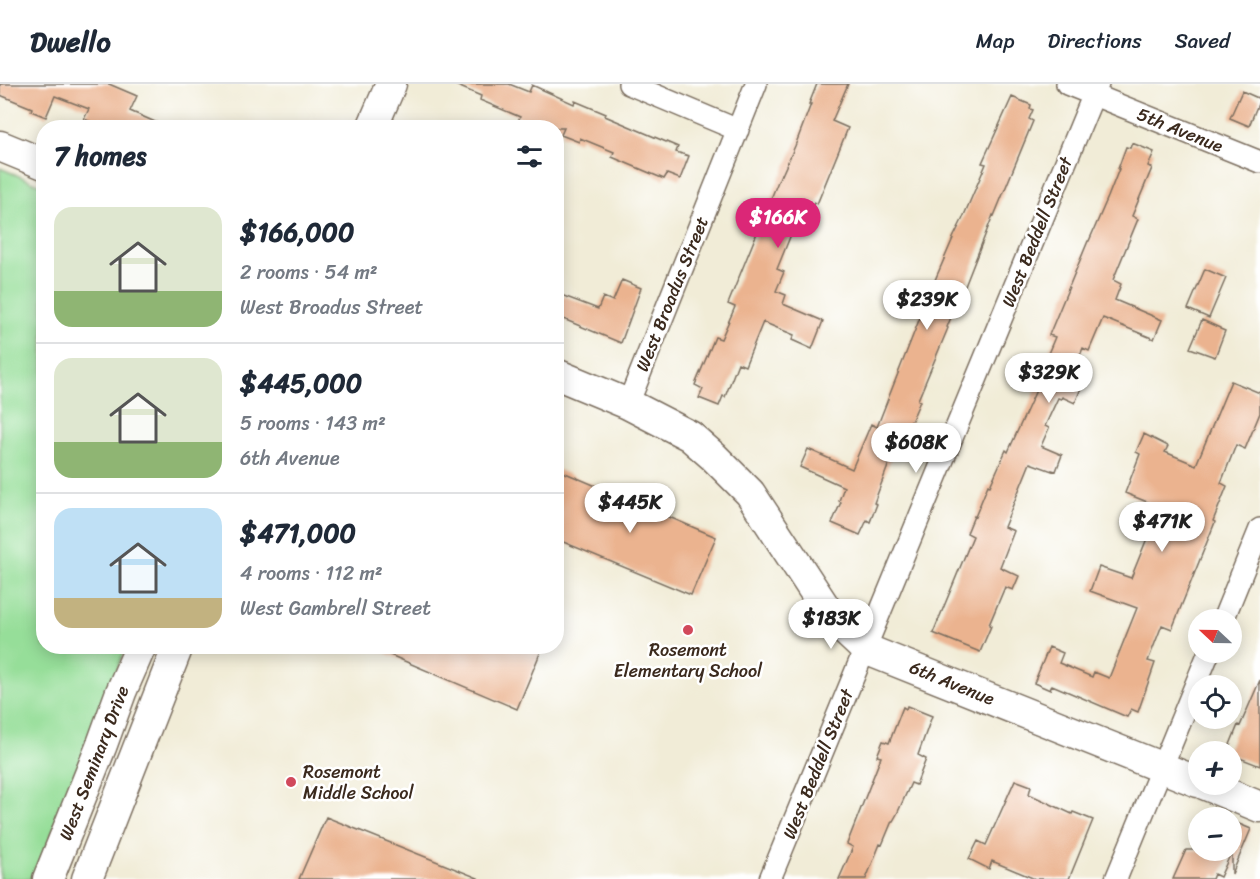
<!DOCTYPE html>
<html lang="en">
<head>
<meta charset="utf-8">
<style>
	body { margin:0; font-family:Sriracha,sans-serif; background:#f2f2f3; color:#1f2937; height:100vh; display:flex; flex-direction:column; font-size:22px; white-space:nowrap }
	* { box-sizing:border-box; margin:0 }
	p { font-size:20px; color:#747a83 }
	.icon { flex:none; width:33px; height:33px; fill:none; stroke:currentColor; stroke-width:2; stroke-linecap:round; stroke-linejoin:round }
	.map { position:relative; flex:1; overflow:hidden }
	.sheet { position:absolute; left:36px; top:36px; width:528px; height:534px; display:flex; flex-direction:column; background:#fff; border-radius:24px; box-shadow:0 3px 15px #0003 }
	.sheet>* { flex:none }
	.needle { width:39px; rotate:292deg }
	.buttons { position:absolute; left:1188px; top:525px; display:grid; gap:12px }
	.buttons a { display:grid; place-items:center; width:54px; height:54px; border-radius:50%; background:#fff; box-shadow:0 3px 15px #0003; font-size:30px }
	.price { position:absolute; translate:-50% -51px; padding:0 14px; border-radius:21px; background:#fff; color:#222; font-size:20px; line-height:39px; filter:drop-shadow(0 2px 3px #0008) }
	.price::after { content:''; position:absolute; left:50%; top:36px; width:18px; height:14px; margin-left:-9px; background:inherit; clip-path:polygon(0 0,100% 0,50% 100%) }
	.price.selected { background:#db2777; color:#fff }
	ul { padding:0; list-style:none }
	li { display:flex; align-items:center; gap:18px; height:150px; padding:0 18px }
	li+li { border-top:2px solid #e0e1e3 }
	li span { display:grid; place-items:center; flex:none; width:168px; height:120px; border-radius:18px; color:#555 }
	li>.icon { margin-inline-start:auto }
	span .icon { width:72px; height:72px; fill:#fffc; stroke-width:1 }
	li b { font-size:26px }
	h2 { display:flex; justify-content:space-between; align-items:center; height:72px; padding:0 18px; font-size:26px }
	header { display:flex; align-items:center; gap:36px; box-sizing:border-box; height:84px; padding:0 30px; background:#fff; border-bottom:2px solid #e0e1e3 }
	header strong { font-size:28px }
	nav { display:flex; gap:33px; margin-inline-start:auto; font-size:21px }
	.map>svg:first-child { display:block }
</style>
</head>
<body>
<header>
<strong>Dwello</strong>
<nav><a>Map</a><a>Directions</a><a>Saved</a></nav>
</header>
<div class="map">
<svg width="1260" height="795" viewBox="0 0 1260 795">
	<rect width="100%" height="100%" fill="#fff"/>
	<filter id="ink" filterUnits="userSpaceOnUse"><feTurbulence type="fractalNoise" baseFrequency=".0167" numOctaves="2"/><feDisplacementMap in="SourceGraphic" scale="12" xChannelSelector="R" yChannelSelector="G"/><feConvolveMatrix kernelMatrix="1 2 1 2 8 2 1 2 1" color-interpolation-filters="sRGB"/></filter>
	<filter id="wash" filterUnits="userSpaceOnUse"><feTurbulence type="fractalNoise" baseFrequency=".008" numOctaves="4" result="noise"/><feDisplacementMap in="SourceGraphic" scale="24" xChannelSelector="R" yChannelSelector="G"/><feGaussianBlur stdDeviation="1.35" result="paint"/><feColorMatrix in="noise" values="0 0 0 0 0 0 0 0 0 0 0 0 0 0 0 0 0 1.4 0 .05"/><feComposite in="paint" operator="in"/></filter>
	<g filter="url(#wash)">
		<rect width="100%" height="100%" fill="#f1ecd7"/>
		<path fill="#96de99" stroke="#68845c" stroke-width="1.5" d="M0 84 43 102 44 562 126 563 34 795H0Z"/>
		<g id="blocks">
			<path fill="#ebb38f" d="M0 0H109L137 12 130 27 169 44H92L94 39 84 35 89 25 55 12 46 33 31 27 32 24 0 11Z
				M453 0H509L529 8 532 1 574 20 575 17 606 30 605 32 678 63 676 68 689 72 680 95 667 90 664 95 612 73 614 68 580 54 579 58 561 51 564 44H533L518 37 520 33 480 16 481 12Z
				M817 0H848L832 37 848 44 817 120 814 118 803 147 794 143 777 185 784 188 776 207 786 211 783 220 823 237 812 265 792 256 794 251 763 238 745 282 738 279 725 313 723 312 719 322 699 314 703 305 695 301 715 253 721 255 735 223 728 220 781 90 782 91 795 62 811 20H809Z
				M1242 7 1260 15 1249 42 1230 34Z
				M1012 13 1031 21 1030 25 1033 26 1029 35 1033 37 994 132 993 131 960 215 959 214 947 243 948 244 918 316 920 317 907 347 902 345 874 419 877 420 870 438 867 436 860 451 832 439 841 418 839 417 844 403 800 383 808 365 852 385 871 340 877 343 932 203 954 152 962 136 986 80 982 79Z
				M1132 59 1154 68 1148 82 1152 84 1132 132 1138 135 1113 196 1121 200 1115 216 1162 236 1154 255 1103 234 1089 267 1083 264 1069 298 1081 304 1075 319 1062 313 1061 315 1058 314 1045 342 1049 344 1041 362 1062 371 1056 387 1052 386V387L1030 379 1004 443 1014 447 1000 483 1019 492 1013 506 1005 503 989 541 991 542 980 568 933 549 973 452 967 449 974 432 975 433 988 401 990 402 1006 366 1008 368 1037 304 1034 303 1055 253 1049 251 1088 157H1089L1108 113 1119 85H1118L1126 63 1130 64Z
				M1205 185 1226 194 1209 234 1188 225Z
				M622 196 641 204 621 259 556 232V209L598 225 603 213 613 217Z
				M1202 236 1220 244V245L1225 247 1215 273 1190 264Z
				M1231 297 1260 309V329L1245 365 1236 361 1221 399 1227 402 1213 437 1215 438 1172 545 1162 541 1148 577 1155 579 1138 628 1131 625 1127 633 1052 601 1050 606 1034 599 1049 563 1063 569 1059 579 1092 593 1094 588 1109 594 1137 524 1090 507 1099 483 1131 494 1154 437 1151 436 1157 422 1125 409 1140 370 1136 368 1144 350 1168 362 1165 368 1196 381Z
				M556 385 716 453 691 511 556 455Z
				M369 562H543L517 625Z
				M1260 596V682L1232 671V668H1227L1238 641 1240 642Z
				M907 622 932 632 918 671 926 675 916 701 911 699 897 730 893 737H892L882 761 880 760 866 795H839L853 763 847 760 881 673 877 672 883 657 889 659 903 623 906 625Z
				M1015 696 1031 702 1029 710 1072 730 1073 728 1093 736 1069 795H1035L992 777 989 785 969 775 978 757 986 761Z
				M326 733 478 794 477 795H299Z
				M1232 737 1251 745 1232 790V767L1220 793 1214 790 1212 795H1173L1186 766H1232Z"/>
		</g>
	</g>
	<g filter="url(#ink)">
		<use href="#blocks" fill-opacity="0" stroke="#7b6e5f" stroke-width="1.5"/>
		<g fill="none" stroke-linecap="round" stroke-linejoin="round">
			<g stroke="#7b6e5f" stroke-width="24">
				<path id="street" d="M629 0 738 46
					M1067 0 1260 78
					M628 320 756 0
					M1223 536 1260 445
					M770 795 1098 0
					M1116 795 1209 568"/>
			</g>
			<g stroke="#7b6e5f" stroke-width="33">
				<path id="secondary" d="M372 44 391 0
					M0 62 44 80
					M556 290 628 320 690 352 714 373 750 409 832 534 865 565 1198 698
					M1204 700 1260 723
					M48 795 101 663 121 608 141 562
					M87 795 178 562"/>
			</g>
			<use href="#street" stroke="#fff" stroke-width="21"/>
			<use href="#secondary" stroke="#fff" stroke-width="30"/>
		</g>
	</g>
	<g fill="#d1495b" stroke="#fff" stroke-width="2">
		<circle cx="688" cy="546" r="6"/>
		<circle cx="291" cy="698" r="6"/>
	</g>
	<g text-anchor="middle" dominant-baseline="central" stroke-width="5" stroke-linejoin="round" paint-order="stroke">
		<g font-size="18" fill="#3b2a1e" stroke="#fff">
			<text transform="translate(1180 46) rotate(22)">5th Avenue</text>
			<text transform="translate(1037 148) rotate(-68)">West Beddell Street</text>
			<text transform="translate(672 210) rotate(-68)">West Broadus Street</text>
			<text transform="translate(952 599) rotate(22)">6th Avenue</text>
			<text transform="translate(94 679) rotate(-69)">West Seminary Drive</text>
			<text transform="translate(818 680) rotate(-68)">West Beddell Street</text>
		</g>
		<g font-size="18" fill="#3b2a1e" stroke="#fff">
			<text x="688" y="566">Rosemont<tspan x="688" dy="21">Elementary School</tspan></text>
			<text x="303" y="688" text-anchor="start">Rosemont<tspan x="303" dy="21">Middle School</tspan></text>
		</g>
	</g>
</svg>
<div class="buttons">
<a><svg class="needle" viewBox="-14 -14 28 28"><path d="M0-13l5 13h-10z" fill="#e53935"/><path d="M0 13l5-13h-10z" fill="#747a83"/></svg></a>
<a><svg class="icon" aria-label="locate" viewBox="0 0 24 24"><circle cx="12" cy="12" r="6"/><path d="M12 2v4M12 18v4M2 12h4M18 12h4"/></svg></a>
<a>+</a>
<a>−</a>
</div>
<b class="price selected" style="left:778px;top:165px">$166K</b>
<b class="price" style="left:927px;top:247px">$239K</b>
<b class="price" style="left:1049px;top:320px">$329K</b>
<b class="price" style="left:916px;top:390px">$608K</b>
<b class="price" style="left:630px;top:450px">$445K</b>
<b class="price" style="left:1162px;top:469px">$471K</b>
<b class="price" style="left:831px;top:566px">$183K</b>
<section class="sheet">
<h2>7 homes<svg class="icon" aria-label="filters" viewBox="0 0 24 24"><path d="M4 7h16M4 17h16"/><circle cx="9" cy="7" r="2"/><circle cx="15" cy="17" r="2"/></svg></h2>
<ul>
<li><span style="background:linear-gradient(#dfe7d0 70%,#8fb573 0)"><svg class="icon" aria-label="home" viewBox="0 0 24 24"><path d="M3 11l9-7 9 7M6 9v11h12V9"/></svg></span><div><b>$166,000</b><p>2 rooms · 54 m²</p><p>West Broadus Street</p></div></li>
<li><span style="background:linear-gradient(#dfe7d0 70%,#8fb573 0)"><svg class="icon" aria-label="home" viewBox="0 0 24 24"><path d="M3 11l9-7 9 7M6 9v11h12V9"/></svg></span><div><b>$445,000</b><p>5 rooms · 143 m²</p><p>6th Avenue</p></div></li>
<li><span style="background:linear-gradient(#bfe0f5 75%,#c2b280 0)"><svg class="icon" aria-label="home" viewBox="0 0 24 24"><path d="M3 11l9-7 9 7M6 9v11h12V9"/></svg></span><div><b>$471,000</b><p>4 rooms · 112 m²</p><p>West Gambrell Street</p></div></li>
</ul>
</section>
</div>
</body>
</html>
